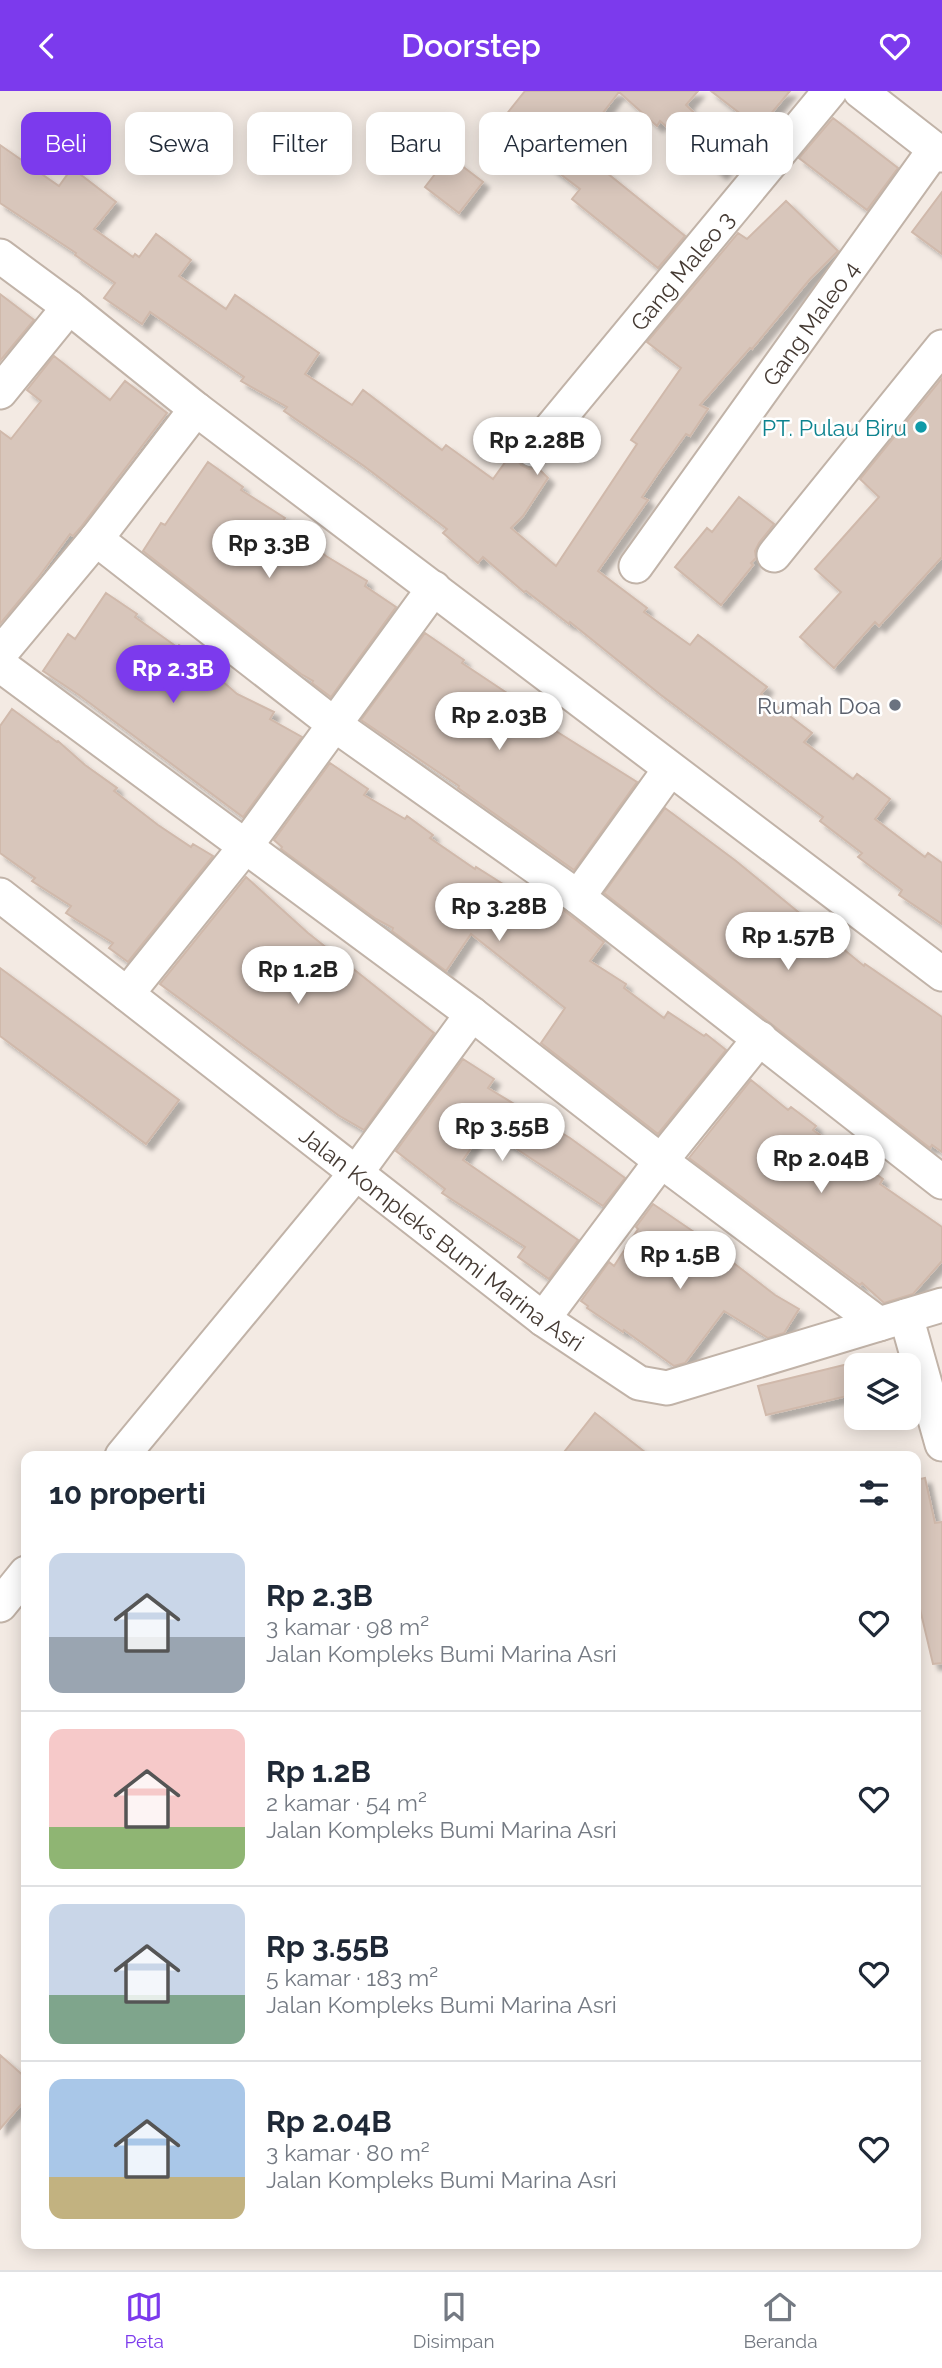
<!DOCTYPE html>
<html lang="id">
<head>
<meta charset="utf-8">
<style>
	body { margin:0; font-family:Raleway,sans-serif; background:#f6f6f7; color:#1f2937; height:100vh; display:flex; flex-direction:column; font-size:26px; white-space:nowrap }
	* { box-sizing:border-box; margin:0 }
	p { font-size:23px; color:#747a83 }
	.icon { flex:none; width:38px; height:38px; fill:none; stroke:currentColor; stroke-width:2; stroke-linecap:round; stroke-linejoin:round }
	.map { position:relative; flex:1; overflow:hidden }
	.sheet { position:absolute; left:21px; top:1360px; width:900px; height:798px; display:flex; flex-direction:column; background:#fff; border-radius:14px; box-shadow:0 4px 18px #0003 }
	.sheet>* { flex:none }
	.top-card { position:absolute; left:21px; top:21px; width:901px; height:63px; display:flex; gap:14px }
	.controls { position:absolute; left:844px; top:1262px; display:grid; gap:14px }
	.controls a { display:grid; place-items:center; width:77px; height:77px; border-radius:14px; background:#fff; box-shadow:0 4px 18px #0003; font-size:35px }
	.price { position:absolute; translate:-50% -60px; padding:0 16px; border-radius:24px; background:#fff; color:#222; font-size:23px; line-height:46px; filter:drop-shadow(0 2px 4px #0008) }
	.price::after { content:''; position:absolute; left:50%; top:42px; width:21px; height:16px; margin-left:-10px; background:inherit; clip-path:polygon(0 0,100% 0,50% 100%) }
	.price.active { background:#7c3aed; color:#fff }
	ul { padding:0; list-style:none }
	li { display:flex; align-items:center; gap:21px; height:175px; padding:0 28px }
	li+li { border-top:2px solid #e0e1e3 }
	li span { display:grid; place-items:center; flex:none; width:196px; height:140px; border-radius:14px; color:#555 }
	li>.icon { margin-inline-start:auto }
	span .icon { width:84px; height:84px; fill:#fffc; stroke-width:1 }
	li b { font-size:30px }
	h2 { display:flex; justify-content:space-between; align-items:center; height:84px; padding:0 28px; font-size:30px }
	.chip { padding:0 24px; border-radius:14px; background:#fff; box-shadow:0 4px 18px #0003; font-size:24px; line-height:63px }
	.chip.active { background:#7c3aed; color:#fff }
	header { display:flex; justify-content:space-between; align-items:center; height:91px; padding:0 28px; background:#7c3aed; color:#fff; font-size:32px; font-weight:600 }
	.tabs { display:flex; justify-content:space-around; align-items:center; height:98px; border-top:2px solid #e0e1e3; background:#fff; font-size:19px; color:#747a83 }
	.tabs a { display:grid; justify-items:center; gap:4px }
	.tabs .active { color:#7c3aed }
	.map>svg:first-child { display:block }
</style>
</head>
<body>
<header><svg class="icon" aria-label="back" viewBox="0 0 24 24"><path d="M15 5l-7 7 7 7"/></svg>Doorstep<svg class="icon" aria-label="heart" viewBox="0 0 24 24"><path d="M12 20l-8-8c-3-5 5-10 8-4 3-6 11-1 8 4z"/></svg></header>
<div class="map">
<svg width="942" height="2179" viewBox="0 0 942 2179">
	<defs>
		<filter id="shadow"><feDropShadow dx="6" dy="6" stdDeviation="2" flood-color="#0004"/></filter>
	</defs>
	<rect width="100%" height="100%" fill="#f3eae3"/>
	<path fill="#d8c6bb" stroke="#d0b9ab" stroke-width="2" filter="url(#shadow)" d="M525 0H698L686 14 737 63 721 82 660 30 657 35 619 1 576 57 685 145 658 177 572 108 580 98 497 35Z
		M711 0H790L759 37Z
		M833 27 898 77 867 119 799 67Z
		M0 54 59 95 72 77 116 111 94 138 133 166 135 163 139 166 156 143 191 169 179 185 226 218 235 204 319 262 305 283 352 314 363 299 442 359 446 354 493 388 514 359 515 366 521 374 529 378 538 377 548 387 523 425 511 437 556 475 637 353 631 349 681 277 647 251 738 142 747 148 786 110 838 160 810 188 752 258 750 257 700 314 708 318 690 345 686 343 661 378 642 406 648 409 598 480 647 517 644 521 690 554 698 544 767 596 761 603 812 642 804 651 853 688 857 683 890 708 875 728 925 766 928 762 942 772V833L899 804 902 799 858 766 862 762 820 730 823 726 661 604 570 531 569 533 526 500 524 501 483 466 478 472 443 442 447 438 364 375 284 320 287 316 241 290 244 286 150 221 142 233 104 207 115 192 75 164 76 162 0 112Z
		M449 65 483 91 459 122 425 96Z
		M942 101V163L912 141Z
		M0 203 34 229 0 270Z
		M54 265 110 309 125 290 167 322 81 436 73 445 70 443 38 487 0 533V340L11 348 41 310 27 299Z
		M942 287V466L879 535 875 531 834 577 800 546 841 501 815 478 879 406 860 388Z
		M208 371 243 396 241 399 285 427 283 430 326 465 367 490 365 495 396 516 331 606 312 592 313 590 301 583 143 460 161 432 165 434Z
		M739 406 774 433 759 452 755 460 756 467 751 472 753 474 721 514 675 476 707 437 712 441Z
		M106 502 137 523 135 526 177 556 179 554 207 573 205 575 237 603 274 621 270 628 302 646 243 726 79 604 43 580 68 543 75 548Z
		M425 542 464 569 462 572 510 604 551 637 637 691 574 779 458 697 459 695 361 629Z
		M12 618 57 651 58 650 85 674 117 697 114 700 158 734 191 756 193 753 213 765 128 871 109 857 113 852 66 822 71 815 32 790 35 787 0 762V635Z
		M330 672 368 698 364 704 405 728 407 725 433 744 430 747 475 778 476 776 522 805 530 796 566 821 604 851 590 870 626 893 624 897 664 927 668 921 704 945 706 943 726 959 658 1043 541 952 565 917 471 843 446 880 392 840 393 837 376 828 281 758 282 756 274 749Z
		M665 717 736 770 864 875 865 873 942 926V1061L932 1054 930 1057 604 802Z
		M246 786 308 842 434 942 364 1039 338 1024 160 893Z
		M0 877 179 1009 146 1053 0 945Z
		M463 968 494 988 488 997 570 1047 625 1087 603 1115 485 1037 463 1069 578 1149 549 1188 518 1166 525 1156 442 1102 445 1098 396 1060Z
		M751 989 788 1019 791 1016 816 1035 813 1039 883 1088 880 1093 942 1136V1170L913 1203 884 1212 862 1192 860 1194 841 1180 689 1067Z
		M653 1113 719 1158 718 1160 775 1204 799 1218 784 1242 768 1247 724 1220 685 1272 674 1275 624 1239 623 1241 587 1217 588 1215 581 1210 609 1171 614 1175 638 1138 636 1136Z
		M856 1271V1303L766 1324 758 1295Z
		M595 1322 650 1365H561Z
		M925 1387 935 1432 942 1431V1572L933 1573 920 1518 915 1519V1389Z
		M0 1964 26 1987V2008L0 2038Z"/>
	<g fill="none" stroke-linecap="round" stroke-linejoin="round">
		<g stroke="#c1b3a8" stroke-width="37">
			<g id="minor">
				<path d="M860 0 942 64"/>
				<path d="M0 165 69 216 196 318 942 883"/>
				<path d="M0 301 69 216"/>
				<path id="s1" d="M533 359 830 0"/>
				<path d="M96 448 335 634 578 806 942 1091"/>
				<path d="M774 464 942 256"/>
				<path id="s2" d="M636 475 935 58"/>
				<path d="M0 563 96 448 196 318"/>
				<path d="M0 574 472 923 661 1070 879 1233"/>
				<path id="s3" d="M0 804 543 1228 639 1292 667 1297 942 1214"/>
				<path d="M578 806 670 678"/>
				<path d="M127 903 245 756 434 497"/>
				<path d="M906 1225 942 1353"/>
				<path d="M543 1228 661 1070 760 947"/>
				<path d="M122 1365 356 1082 472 923"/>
				<path d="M0 1514 26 1482"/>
			</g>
		</g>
		<use href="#minor" stroke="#fff" stroke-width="33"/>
	</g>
	<circle fill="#0f9aa8" stroke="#fff" stroke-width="2.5" cx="921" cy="336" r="7"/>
	<circle fill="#6b7280" stroke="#fff" stroke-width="2.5" cx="895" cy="614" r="7"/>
	<g text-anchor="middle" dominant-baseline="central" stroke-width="5" stroke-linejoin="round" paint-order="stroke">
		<g font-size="23" fill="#453a33" stroke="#fff">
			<text stroke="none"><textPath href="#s1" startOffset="233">Gang Maleo 3</textPath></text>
			<text stroke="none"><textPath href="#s2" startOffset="299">Gang Maleo 4</textPath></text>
			<text stroke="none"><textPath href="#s3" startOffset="560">Jalan Kompleks Bumi Marina Asri</textPath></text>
		</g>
		<g font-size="23" fill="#0d838f" stroke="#fff" text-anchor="end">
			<text x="907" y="336">PT. Pulau Biru</text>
		</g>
		<g font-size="23" fill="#5b616d" stroke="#fff" text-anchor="end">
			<text x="881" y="614">Rumah Doa</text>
		</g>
	</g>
</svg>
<div class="controls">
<a><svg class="icon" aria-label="layers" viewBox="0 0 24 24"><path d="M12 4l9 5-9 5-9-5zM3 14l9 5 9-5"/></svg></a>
</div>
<b class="price" style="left:537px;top:386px">Rp 2.28B</b>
<b class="price" style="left:269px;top:489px">Rp 3.3B</b>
<b class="price active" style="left:173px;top:614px">Rp 2.3B</b>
<b class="price" style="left:499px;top:661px">Rp 2.03B</b>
<b class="price" style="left:499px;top:852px">Rp 3.28B</b>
<b class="price" style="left:788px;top:881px">Rp 1.57B</b>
<b class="price" style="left:298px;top:915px">Rp 1.2B</b>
<b class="price" style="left:502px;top:1072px">Rp 3.55B</b>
<b class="price" style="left:821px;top:1104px">Rp 2.04B</b>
<b class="price" style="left:680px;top:1200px">Rp 1.5B</b>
<div class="top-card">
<a class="chip active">Beli</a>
<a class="chip">Sewa</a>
<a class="chip">Filter</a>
<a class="chip">Baru</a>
<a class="chip">Apartemen</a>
<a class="chip">Rumah</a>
</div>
<section class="sheet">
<h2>10 properti<svg class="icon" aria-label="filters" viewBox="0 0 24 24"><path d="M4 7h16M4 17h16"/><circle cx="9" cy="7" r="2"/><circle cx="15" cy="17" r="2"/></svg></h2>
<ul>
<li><span style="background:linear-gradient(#c9d6e8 60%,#9aa5b1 0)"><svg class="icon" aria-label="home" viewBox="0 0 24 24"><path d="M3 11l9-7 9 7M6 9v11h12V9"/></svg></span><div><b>Rp 2.3B</b><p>3 kamar · 98 m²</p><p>Jalan Kompleks Bumi Marina Asri</p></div><svg class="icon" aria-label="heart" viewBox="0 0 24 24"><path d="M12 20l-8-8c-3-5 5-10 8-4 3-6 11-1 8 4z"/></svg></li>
<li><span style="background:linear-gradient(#f6c9c9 70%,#8fb573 0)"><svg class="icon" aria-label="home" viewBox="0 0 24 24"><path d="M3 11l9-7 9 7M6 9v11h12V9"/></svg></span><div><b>Rp 1.2B</b><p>2 kamar · 54 m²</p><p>Jalan Kompleks Bumi Marina Asri</p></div><svg class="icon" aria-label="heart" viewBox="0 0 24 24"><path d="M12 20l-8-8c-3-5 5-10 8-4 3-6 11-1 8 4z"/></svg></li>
<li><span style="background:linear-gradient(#c9d6e8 65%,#7fa58c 0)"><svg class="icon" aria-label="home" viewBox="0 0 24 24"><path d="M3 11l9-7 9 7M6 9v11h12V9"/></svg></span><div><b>Rp 3.55B</b><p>5 kamar · 183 m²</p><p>Jalan Kompleks Bumi Marina Asri</p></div><svg class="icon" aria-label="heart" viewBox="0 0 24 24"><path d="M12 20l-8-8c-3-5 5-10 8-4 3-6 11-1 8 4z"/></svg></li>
<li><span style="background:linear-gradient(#a9c7e8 70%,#c2b280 0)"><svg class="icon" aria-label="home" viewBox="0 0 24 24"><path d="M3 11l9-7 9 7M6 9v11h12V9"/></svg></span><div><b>Rp 2.04B</b><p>3 kamar · 80 m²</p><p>Jalan Kompleks Bumi Marina Asri</p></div><svg class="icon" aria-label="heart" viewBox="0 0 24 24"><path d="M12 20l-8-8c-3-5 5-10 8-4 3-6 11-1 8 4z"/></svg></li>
</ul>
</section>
</div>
<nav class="tabs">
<a class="active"><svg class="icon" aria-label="map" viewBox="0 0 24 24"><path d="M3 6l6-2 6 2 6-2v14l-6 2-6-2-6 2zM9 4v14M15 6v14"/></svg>Peta</a>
<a><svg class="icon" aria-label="saved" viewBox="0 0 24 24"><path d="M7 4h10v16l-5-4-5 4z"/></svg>Disimpan</a>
<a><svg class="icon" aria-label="home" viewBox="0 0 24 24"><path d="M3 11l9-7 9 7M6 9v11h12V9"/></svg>Beranda</a>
</nav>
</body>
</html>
